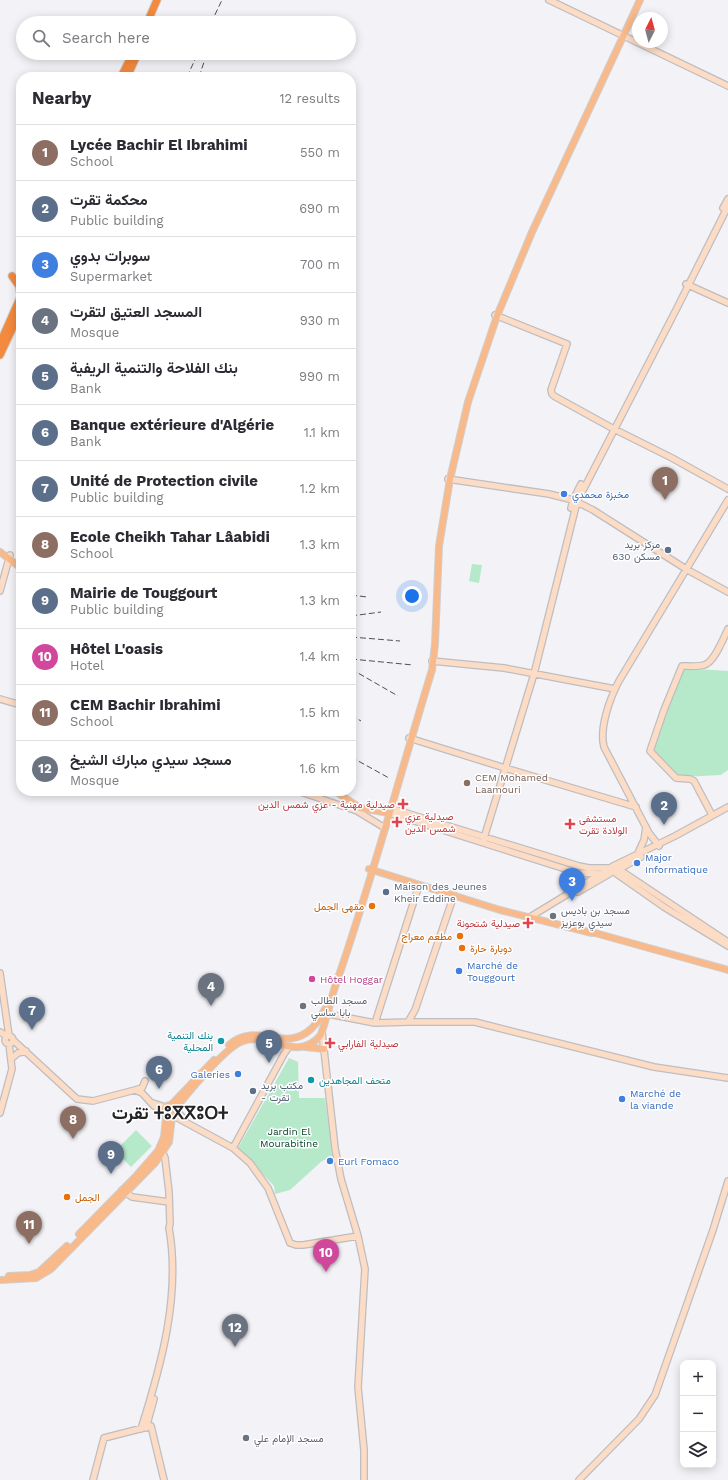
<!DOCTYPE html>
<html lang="en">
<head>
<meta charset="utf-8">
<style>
  :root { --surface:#fff; --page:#f2f2f3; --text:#2b2b33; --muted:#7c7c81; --line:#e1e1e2; --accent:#931671 }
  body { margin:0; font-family:"Work Sans",Vazirmatn,"Noto Sans Tifinagh",sans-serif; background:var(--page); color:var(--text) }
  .controls { position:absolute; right:12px; bottom:12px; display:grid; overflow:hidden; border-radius:8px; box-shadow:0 2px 10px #0003 }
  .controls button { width:36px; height:36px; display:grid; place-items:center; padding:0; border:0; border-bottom:1px solid var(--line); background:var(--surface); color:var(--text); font:20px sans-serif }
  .compass { position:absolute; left:632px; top:12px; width:36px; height:36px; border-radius:50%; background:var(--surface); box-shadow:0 2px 10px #0003; rotate:6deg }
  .you { position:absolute; left:412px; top:596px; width:14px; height:14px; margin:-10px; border:3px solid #fff; border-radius:50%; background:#1a73e8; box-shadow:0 0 0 6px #1a73e833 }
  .badge { display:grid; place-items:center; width:26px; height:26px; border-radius:50%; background:var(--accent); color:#fff; font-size:13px; font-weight:700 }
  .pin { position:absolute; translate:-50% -33px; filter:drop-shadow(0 1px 2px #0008) }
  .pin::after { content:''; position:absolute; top:21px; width:14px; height:12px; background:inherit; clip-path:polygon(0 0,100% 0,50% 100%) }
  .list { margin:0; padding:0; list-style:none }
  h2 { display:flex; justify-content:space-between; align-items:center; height:52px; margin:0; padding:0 16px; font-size:17px }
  h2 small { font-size:13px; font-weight:400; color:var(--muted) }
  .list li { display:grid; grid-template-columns:26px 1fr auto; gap:12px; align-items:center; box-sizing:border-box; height:56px; padding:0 16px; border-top:1px solid var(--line) }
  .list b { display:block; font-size:15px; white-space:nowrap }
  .list p { margin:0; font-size:13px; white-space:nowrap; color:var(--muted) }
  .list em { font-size:13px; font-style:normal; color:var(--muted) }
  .icon { flex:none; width:22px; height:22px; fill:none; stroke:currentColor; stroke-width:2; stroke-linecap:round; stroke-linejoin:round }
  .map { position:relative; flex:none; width:728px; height:1480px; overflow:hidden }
  .search { position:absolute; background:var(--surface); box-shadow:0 2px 10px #0003; left:16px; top:16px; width:340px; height:44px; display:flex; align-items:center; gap:10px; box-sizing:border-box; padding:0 14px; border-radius:22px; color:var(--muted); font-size:15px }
  .panel { position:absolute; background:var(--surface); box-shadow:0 2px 10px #0003; left:16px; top:72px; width:340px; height:724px; border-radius:16px }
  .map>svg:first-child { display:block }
</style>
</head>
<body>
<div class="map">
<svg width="728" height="1480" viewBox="0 0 728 1480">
  <rect width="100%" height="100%" fill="#f3f2f6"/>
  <path fill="#b5e9c9" d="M472,564L482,565L479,583L469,581Z
    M683,668L728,671V770L721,775L680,777L653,751Z
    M289,1058L298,1062L299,1098H325L333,1156L322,1161L290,1190L275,1194L274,1186L238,1148Z
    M136,1130L152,1146L131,1167L115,1151Z"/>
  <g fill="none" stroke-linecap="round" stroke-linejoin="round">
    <g stroke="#bebdc1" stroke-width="8">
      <path id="secondary" d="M549,0L728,86
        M723,208L728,199
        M686,284L728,303
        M495,315L567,344L551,390L552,394L554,396L612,428L672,458L728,489
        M448,479L549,494L573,500L593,510L686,569L728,592
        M571,508L573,500L581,484
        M0,591L10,555
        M432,661L504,668L615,689
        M0,699L21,705
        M409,738L505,768L636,807
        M298,791L357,811L385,828
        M390,808L579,866L589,868H610L613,866L675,836L728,807
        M389,813L578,873L600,874L614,872L641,857
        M712,815L694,781L690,779L676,778L650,751L664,710L682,666C689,666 697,667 704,665C714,663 723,639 728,629
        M484,838L534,674L577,502L676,310L728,206
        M659,846L649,833L604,747C599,728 610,698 619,681L728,500
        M638,853L644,840L646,827
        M617,868L728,942
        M614,872L664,907L728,946
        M578,892L609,874
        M530,917L599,875
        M0,973L9,1036
        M323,1013L375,1023L408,1022L415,1010L454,895
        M408,1022H475L654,1067L728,1078
        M375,1023L419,885
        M0,1032L7,1036
        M322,1032L335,1148L341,1179L358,1236L365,1269L358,1387L364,1450V1480
        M5 1040a4 4 0 1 1 8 0a4 4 0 1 1-8 0Z
        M13,1040L77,1099L93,1101L135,1090L142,1093L154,1106L163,1112
        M11,1059L18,1053L26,1051
        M135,1090L142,1088L145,1081
        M153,1103L165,1107
        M176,1110L185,1120
        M0,1113L12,1069L9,1044
        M174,1116L233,1148L250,1163L268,1188L290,1243L296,1245H303L358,1236
        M233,1148L284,1054L289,1047
        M122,1190L132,1197L169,1202
        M146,1428L154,1399
        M141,1429C161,1366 181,1295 169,1228L170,1224L169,1192L165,1158L163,1153
        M93,1480L104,1438L151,1426L164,1480
        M579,1480L639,1419L655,1395L713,1230L728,1181"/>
    </g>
    <g stroke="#cfcfcf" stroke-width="8">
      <path id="primary" d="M0,552L21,568
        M335,791L360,808L389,813
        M372,807L390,808
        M369,869L500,910L592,933H595L728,970
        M229,1045C257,1020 284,1054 311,1029C317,1023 322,1017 325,1009
        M305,1047L324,1049
        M164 1111a6 6 0 1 1 12 0a6 6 0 1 1-12 0Z
        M171,1105L214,1060
        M175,1109C188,1093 225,1047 243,1041C271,1032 296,1063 320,1036C324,1030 332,994 336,984C372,881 400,774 432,670L435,644L439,546L450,479L468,402L497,316L532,232L640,0
        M79,1234L137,1175L158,1151L164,1137L166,1117
        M9,1276L30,1275L39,1272L67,1246
        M0,1280L36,1278L51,1269L155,1163L169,1142L172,1117"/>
    </g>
    <g stroke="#cfcfcf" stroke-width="9">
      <path id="highway" d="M147,23L157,0
        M121,77L133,53
        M127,77L138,53
        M12,276L19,286L21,297
        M0,343L21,296
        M0,355L21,310"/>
    </g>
    <use href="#secondary" stroke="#fcdcc5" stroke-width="5.5"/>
    <use href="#primary" stroke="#f8b98b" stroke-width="6"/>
    <use href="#highway" stroke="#f48a3d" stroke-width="7"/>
    <path stroke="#505053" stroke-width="1" stroke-dasharray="6 3" stroke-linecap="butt" d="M211,23L222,0
      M187,77L198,53
      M199,77L207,53
      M351,595L367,597
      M351,616L381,612
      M351,637L400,641
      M351,659L413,665
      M351,669L398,696
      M351,715L361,721
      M351,757L389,778"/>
  </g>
  <g fill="#3f7fe0" stroke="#fff" stroke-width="1.5">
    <circle cx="564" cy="494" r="4"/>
    <circle cx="637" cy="863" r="4"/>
    <circle cx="459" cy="971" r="4"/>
    <circle cx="238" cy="1074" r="4"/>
    <circle cx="622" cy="1099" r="4"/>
    <circle cx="330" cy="1161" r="4"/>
  </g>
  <g fill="#5c6f8a" stroke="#fff" stroke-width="1.5">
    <circle cx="668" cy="550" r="4"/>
    <circle cx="386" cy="892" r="4"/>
    <circle cx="253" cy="1091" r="4"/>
  </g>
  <circle fill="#8d6e63" stroke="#fff" stroke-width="1.5" cx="467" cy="783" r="4"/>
  <g fill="#e0444e" stroke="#fff" stroke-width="1.5">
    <path d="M401 798h4v4h4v4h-4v4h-4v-4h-4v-4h4z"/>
    <path d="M395 816h4v4h4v4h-4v4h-4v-4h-4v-4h4z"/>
    <path d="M568 818h4v4h4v4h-4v4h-4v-4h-4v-4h4z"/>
    <path d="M526 917h4v4h4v4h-4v4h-4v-4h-4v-4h4z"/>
    <path d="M328 1037h4v4h4v4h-4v4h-4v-4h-4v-4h4z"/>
  </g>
  <g fill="#e8710a" stroke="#fff" stroke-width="1.5">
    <circle cx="372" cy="906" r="4"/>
    <circle cx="460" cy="936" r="4"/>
    <circle cx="462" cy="948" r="4"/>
    <circle cx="67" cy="1197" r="4"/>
  </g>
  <g fill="#6b7280" stroke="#fff" stroke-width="1.5">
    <circle cx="553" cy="916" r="4"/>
    <circle cx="303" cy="1006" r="4"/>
    <circle cx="246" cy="1438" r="4"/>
  </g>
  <circle fill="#d1479c" stroke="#fff" stroke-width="1.5" cx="312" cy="979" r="4"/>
  <g fill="#0f9aa8" stroke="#fff" stroke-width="1.5">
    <circle cx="221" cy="1041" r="4"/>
    <circle cx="311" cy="1080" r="4"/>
  </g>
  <g text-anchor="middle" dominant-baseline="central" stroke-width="3" stroke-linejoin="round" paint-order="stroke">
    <g font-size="10" fill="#366cbe" stroke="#fff" text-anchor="start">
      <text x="572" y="494">مخبزة محمدي</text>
      <text x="645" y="857">Major<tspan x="645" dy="12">Informatique</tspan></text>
      <text x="467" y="965">Marché de<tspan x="467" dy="12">Touggourt</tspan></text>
      <text x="230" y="1074" text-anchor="end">Galeries</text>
      <text x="630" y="1093">Marché de<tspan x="630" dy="12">la viande</tspan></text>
      <text x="338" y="1161">Eurl Fomaco</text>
    </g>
    <g font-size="10" fill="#4e5e75" stroke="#fff" text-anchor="start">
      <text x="660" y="544" text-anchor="end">مركز بريد<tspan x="660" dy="12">630 مسكن</tspan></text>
      <text x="394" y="886">Maison des Jeunes<tspan x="394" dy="12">Kheir Eddine</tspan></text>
      <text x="261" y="1085">مكتب بريد<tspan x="261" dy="12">- تقرت</tspan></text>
    </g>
    <g font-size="10" fill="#785e54" stroke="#fff" text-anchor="start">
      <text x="475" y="777">CEM Mohamed<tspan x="475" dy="12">Laamouri</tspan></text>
    </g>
    <g font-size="10" fill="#be3a42" stroke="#fff" text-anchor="start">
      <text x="395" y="804" text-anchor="end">صيدلية مهنية - عزي شمس الدين</text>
      <text x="405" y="816">صيدلية عزي<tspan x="405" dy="12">شمس الدين</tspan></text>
      <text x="579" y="818">مستشفى<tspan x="579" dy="12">الولادة تقرت</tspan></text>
      <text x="520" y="923" text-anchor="end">صيدلية شتحونة</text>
      <text x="338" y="1043">صيدلية الفارابي</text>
    </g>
    <g font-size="10" fill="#c56008" stroke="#fff" text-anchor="end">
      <text x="364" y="906">مقهى الجمل</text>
      <text x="452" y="936">مطعم معراج</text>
      <text x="470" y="948" text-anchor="start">دوبارة حارة</text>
      <text x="75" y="1197" text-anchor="start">الجمل</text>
    </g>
    <g font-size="10" fill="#5b616d" stroke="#fff" text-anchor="start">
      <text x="561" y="910">مسجد بن باديس<tspan x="561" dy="12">سيدي بوعزيز</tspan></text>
      <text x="311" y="1000">مسجد الطالب<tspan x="311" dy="12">بابا ساسي</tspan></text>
      <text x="254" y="1438">مسجد الإمام علي</text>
    </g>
    <g font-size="10" fill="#b23c85" stroke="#fff" text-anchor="start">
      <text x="320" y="979">Hôtel Hoggar</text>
    </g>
    <g font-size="10" fill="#0d838f" stroke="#fff" text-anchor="end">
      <text x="213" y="1035">بنك التنمية<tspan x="213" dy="12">المحلية</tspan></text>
      <text x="319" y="1080" text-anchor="start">متحف المجاهدين</text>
    </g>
    <g font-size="10" fill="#003c22" stroke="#fff">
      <text x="289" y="1131">Jardin El<tspan x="289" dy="12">Mourabitine</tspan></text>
    </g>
    <g font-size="18" font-weight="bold" fill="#242426" stroke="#fff">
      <text x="170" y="1112">تقرت ⵜⵓⴳⴳⵓⵔⵜ</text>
    </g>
  </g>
</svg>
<div class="controls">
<button>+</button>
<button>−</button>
<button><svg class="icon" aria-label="layers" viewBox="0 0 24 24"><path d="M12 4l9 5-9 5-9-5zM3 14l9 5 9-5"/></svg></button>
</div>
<svg class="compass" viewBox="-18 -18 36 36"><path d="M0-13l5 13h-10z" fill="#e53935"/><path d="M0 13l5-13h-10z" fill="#7c7c81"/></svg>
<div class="you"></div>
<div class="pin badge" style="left:665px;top:500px;background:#8d6e63">1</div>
<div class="pin badge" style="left:664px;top:825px;background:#5c6f8a">2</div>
<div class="pin badge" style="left:572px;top:901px;background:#3f7fe0">3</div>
<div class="pin badge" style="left:211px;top:1006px;background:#6b7280">4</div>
<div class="pin badge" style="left:269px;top:1063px;background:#5c6f8a">5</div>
<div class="pin badge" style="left:159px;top:1089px;background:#5c6f8a">6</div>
<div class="pin badge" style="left:32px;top:1030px;background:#5c6f8a">7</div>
<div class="pin badge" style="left:73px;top:1139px;background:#8d6e63">8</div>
<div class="pin badge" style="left:111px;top:1174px;background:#5c6f8a">9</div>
<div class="pin badge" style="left:326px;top:1272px;background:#d1479c">10</div>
<div class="pin badge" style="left:29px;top:1244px;background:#8d6e63">11</div>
<div class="pin badge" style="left:235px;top:1347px;background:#6b7280">12</div>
<div class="search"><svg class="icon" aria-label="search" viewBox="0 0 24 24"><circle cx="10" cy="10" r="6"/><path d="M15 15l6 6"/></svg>Search here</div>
<section class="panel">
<h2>Nearby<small>12 results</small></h2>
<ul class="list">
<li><span class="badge" style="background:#8d6e63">1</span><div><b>Lycée Bachir El Ibrahimi</b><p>School</p></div><em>550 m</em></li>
<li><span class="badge" style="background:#5c6f8a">2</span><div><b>محكمة تقرت</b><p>Public building</p></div><em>690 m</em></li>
<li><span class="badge" style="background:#3f7fe0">3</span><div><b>سوبرات بدوي</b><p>Supermarket</p></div><em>700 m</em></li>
<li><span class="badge" style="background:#6b7280">4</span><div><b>المسجد العتيق لتقرت</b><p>Mosque</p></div><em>930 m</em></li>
<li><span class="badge" style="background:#5c6f8a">5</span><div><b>بنك الفلاحة والتنمية الريفية</b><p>Bank</p></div><em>990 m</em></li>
<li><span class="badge" style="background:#5c6f8a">6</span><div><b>Banque extérieure d'Algérie</b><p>Bank</p></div><em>1.1 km</em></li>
<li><span class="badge" style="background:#5c6f8a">7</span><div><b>Unité de Protection civile</b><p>Public building</p></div><em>1.2 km</em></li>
<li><span class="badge" style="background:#8d6e63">8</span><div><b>Ecole Cheikh Tahar Lâabidi</b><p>School</p></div><em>1.3 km</em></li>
<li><span class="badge" style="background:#5c6f8a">9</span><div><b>Mairie de Touggourt</b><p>Public building</p></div><em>1.3 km</em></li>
<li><span class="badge" style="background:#d1479c">10</span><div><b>Hôtel L'oasis</b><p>Hotel</p></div><em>1.4 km</em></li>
<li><span class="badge" style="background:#8d6e63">11</span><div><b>CEM Bachir Ibrahimi</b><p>School</p></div><em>1.5 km</em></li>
<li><span class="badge" style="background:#6b7280">12</span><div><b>مسجد سيدي مبارك الشيخ</b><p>Mosque</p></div><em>1.6 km</em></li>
</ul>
</section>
</div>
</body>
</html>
